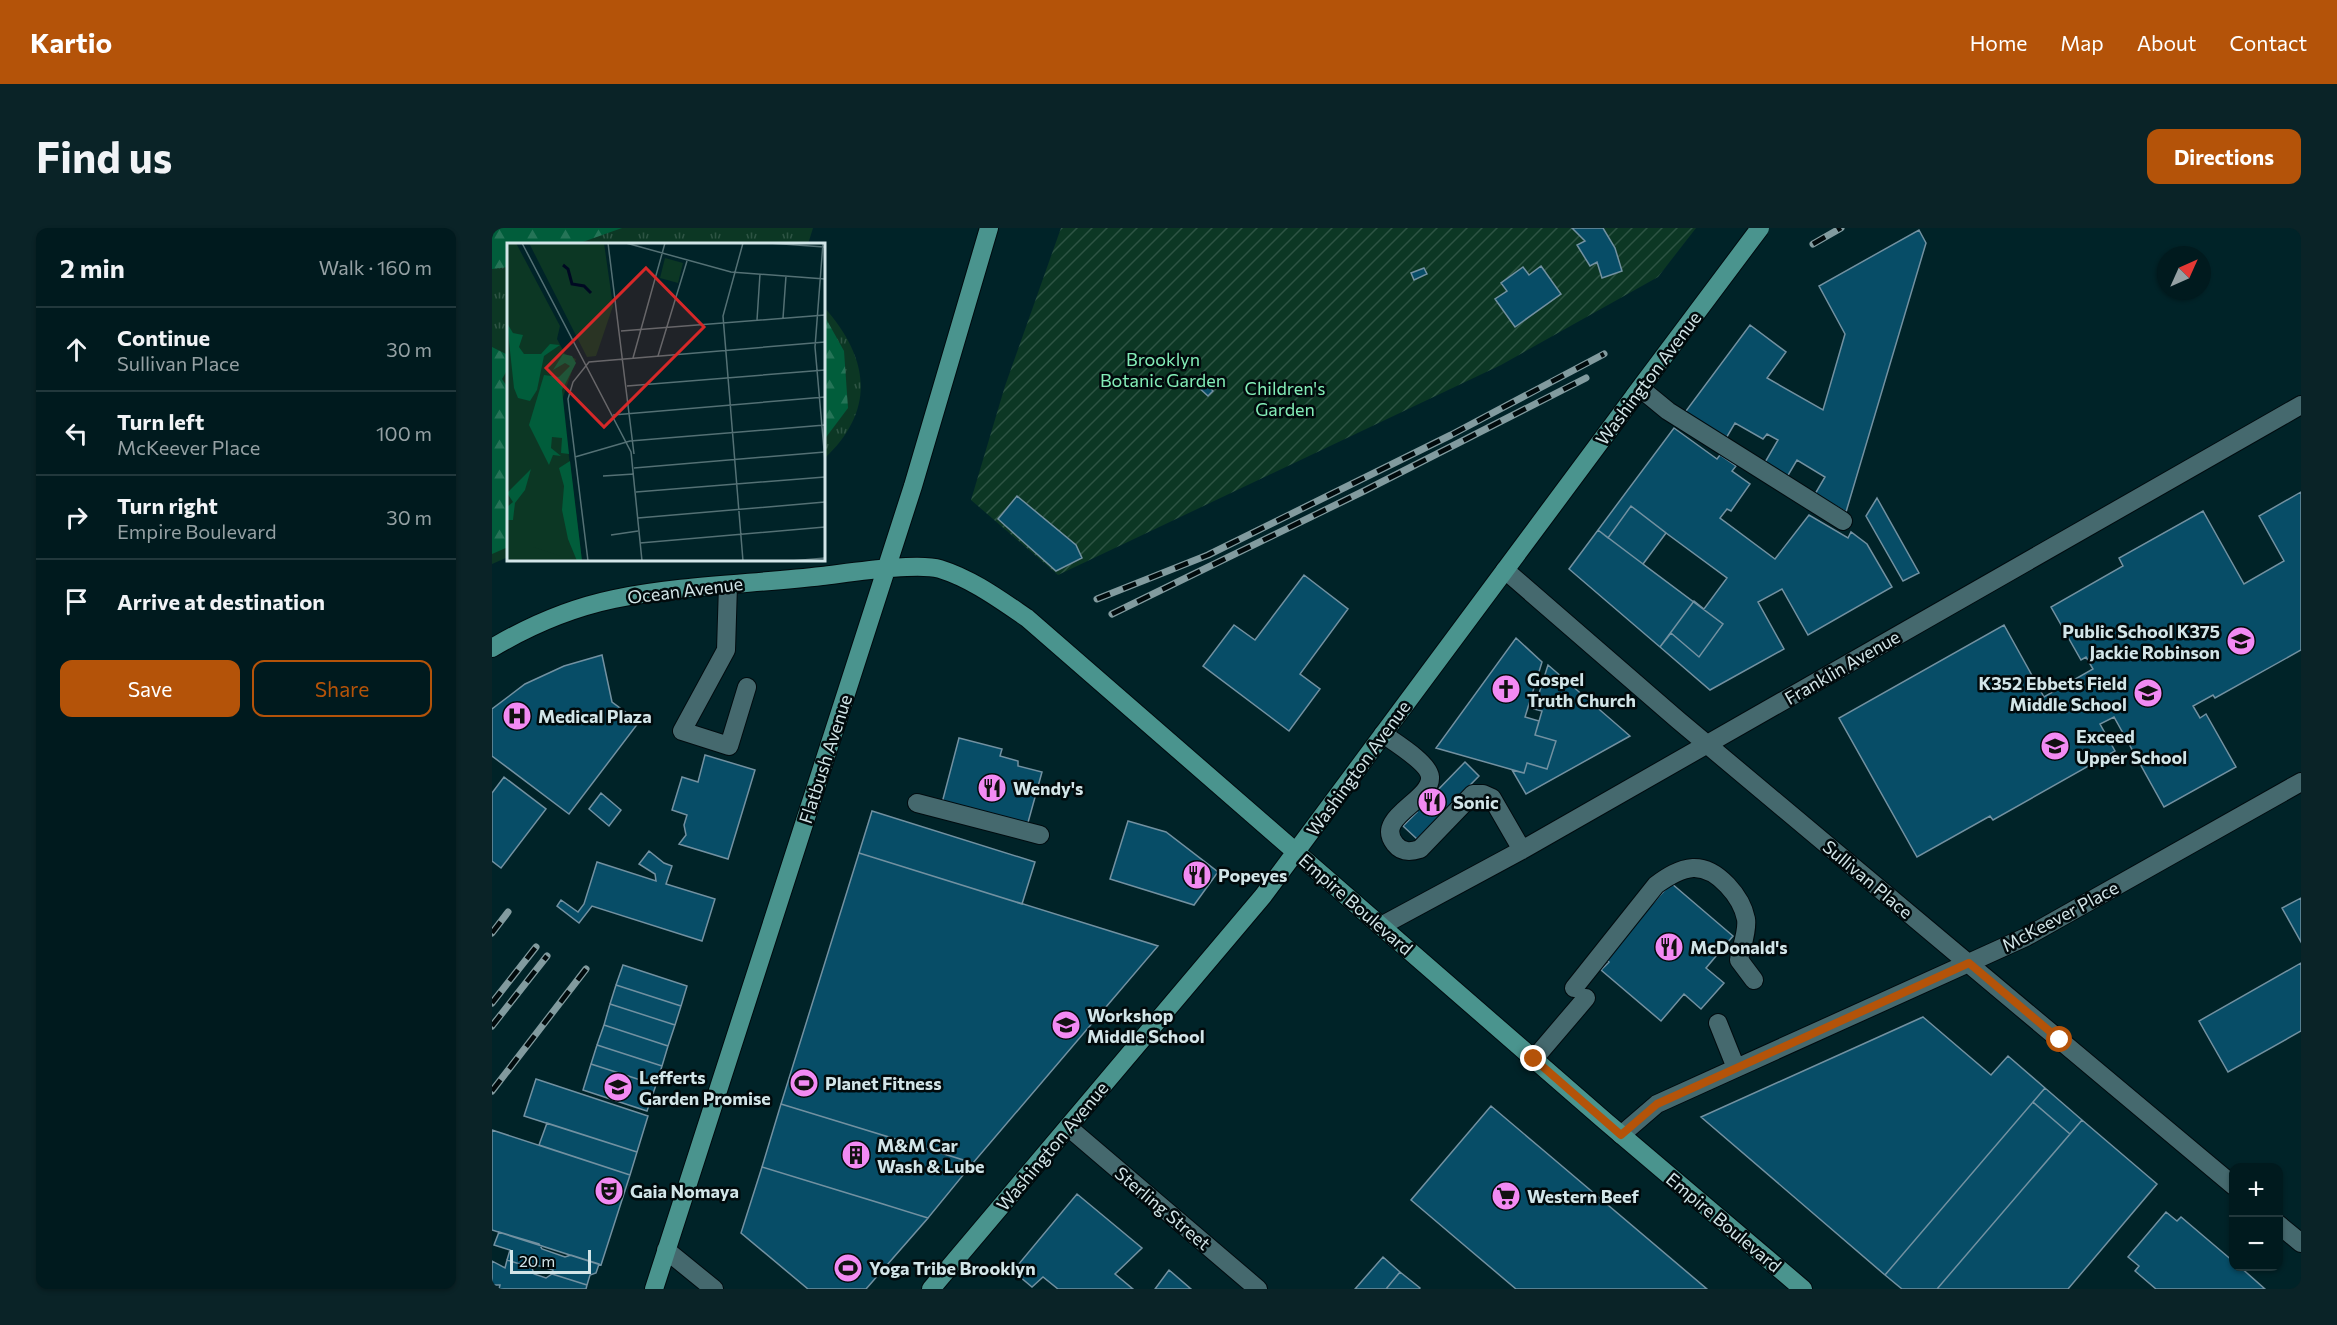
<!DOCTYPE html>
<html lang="en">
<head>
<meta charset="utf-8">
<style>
  :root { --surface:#001a1e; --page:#0a2327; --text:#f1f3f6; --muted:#95a1a4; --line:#22383c; --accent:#b45309 }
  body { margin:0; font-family:Commissioner,sans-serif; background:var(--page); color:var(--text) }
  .controls { position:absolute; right:18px; bottom:18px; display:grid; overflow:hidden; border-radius:12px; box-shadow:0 2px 4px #0004 }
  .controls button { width:54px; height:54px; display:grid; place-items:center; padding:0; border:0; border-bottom:2px solid var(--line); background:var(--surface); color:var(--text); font:30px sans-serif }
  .compass { position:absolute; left:1665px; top:18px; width:54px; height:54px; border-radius:50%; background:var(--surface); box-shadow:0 2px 4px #0004; rotate:45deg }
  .scale { position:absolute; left:18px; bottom:15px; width:81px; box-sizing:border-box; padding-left:6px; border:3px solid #d2e5e8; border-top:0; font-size:16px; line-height:21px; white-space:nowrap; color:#d2e5e8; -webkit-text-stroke:4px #010a0c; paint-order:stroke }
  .stop { position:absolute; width:18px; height:18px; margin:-14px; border:4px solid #b45309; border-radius:50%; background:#fff }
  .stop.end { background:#b45309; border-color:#fff; box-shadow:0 2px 6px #0008 }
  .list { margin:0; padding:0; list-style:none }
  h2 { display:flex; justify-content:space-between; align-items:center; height:78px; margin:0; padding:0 24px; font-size:26px }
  h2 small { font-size:20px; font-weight:400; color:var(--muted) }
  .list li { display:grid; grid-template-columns:39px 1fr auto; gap:18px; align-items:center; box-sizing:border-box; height:84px; padding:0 24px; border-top:2px solid var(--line) }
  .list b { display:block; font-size:22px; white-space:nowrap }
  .list p { margin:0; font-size:20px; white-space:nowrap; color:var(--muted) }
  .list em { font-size:20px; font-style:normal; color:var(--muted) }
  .actions { display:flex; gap:12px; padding:18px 24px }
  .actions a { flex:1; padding:14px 0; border:2px solid var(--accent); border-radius:12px; text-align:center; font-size:21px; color:var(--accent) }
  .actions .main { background:var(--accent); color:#fff }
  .icon { flex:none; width:33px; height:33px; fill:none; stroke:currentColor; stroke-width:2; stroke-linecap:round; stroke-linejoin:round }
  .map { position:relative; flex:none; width:1809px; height:1061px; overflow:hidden; border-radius:12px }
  header { display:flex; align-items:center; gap:36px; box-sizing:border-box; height:84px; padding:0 30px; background:var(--accent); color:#fff }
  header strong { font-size:28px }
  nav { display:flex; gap:33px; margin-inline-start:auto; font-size:21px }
  .intro { display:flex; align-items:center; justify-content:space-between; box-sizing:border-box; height:144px; padding:0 36px }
  h1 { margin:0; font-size:42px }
  .button { padding:15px 27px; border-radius:12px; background:var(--accent); color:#fff; font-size:21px; font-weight:700 }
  main { display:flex; gap:36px; padding:0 36px }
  aside { flex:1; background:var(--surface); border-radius:12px; box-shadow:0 2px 4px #0004 }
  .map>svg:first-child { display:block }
</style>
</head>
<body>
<header>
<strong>Kartio</strong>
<nav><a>Home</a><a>Map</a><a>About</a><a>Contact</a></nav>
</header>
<div class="intro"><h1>Find us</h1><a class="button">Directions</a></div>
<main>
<aside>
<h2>2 min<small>Walk · 160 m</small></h2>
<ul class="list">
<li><svg class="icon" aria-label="ahead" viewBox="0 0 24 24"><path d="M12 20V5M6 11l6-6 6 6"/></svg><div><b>Continue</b><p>Sullivan Place</p></div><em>30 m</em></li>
<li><svg class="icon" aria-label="left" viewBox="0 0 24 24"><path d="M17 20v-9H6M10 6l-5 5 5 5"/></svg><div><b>Turn left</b><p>McKeever Place</p></div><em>100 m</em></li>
<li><svg class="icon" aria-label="right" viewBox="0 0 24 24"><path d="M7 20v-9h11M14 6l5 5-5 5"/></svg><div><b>Turn right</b><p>Empire Boulevard</p></div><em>30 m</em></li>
<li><svg class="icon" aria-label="arrive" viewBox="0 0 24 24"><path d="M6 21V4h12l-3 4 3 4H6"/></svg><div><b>Arrive at destination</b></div></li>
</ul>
<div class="actions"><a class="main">Save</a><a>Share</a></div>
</aside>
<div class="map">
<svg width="1809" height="1061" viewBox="0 0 1809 1061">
  <defs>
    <pattern id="grass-tufts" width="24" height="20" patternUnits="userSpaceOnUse" patternTransform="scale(1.5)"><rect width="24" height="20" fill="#0c3724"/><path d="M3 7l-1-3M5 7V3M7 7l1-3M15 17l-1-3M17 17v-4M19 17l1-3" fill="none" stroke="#2e5444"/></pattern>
    <pattern id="forest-firs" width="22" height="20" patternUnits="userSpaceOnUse" patternTransform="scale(1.5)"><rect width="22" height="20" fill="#015d3b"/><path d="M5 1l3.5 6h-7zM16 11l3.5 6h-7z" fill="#257457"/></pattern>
    <pattern id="garden-furrows" width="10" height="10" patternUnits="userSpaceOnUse" patternTransform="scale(1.5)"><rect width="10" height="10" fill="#0c3724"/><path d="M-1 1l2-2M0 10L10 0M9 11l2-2" fill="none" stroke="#2e5444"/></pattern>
  </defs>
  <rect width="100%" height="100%" fill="#002328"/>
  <path fill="url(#grass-tufts)" d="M0,0H321L316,16H16V329L0,336Z
    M332,79C378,131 384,182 332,231Z"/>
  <path fill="url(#forest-firs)" d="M0,0H130L85,16H16V39L0,41Z
    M332,87L352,123L356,180L332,212Z
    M0,119L14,126C18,137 16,141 10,151L16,160V319L0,326Z"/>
  <path fill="url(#garden-furrows)" d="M569,0H1204L1166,49L1009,137L566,347L479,272L513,158Z"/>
  <path fill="#074d67" stroke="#7291a1" stroke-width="1.5" d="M1080,0H1111L1123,20L1130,43L1110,50L1105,34L1098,38L1085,17L1093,13Z
    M1427,2L1434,15L1354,284L1323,266L1333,249L1305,232L1295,249L1272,236L1286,212L1275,206L1271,211L1243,195L1233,212L1191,187L1258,97L1294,124L1275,150L1331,182L1353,106L1327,58Z
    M1049,38L1069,66L1023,99L1003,71L1015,63L1009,55L1031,39L1037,47Z
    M932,40L935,46L922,52L919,45Z
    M712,153L721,163L716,168L706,159Z
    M1182,200L1225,231L1228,227L1244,238L1240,243L1258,256L1239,283L1235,281L1228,290L1283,331L1317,287L1356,310L1359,304L1375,316L1400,359L1316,407L1290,361L1266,374L1292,421L1218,462L1168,419L1202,373L1212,381L1235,350L1174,305L1151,336L1106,302Z
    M1809,264V422L1723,470L1721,467L1701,478L1708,490L1714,486L1744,539L1672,579L1622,489L1608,496L1623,523L1501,592L1498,588L1425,629L1347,490L1512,397L1552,469L1601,441L1594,429L1589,432L1559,379L1631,338L1627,330L1711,283L1752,356L1792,333L1767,288Z
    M525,268L584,317L590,330L564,343L506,291Z
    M1385,270L1427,345L1411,353L1374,288Z
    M1139,278L1174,305L1151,336L1231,396L1207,429L1179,405L1168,419L1077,341L1106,302L1116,310Z
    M812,347L856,381L808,446L828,461L797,503L711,438L742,397L763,412Z
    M1024,410L1050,434L1033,489L1047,493L1043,507L1064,513L1055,541L1035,535L1032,545L944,520Z
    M110,427L120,474L147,494L77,586L0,528V481L33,456L72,438Z
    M1056,437L1138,508L1034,566L1020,542L1032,545L1035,535L1055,541L1064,513L1043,507L1050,483L1042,481Z
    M467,510L510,521L508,528L526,533V538L550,544L535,598L450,575Z
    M213,527L263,542L236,631L187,616L194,607L192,597L195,587L180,582L190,549L206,554Z
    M973,534L987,548L925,611L911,598L925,584L917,576L936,572Z
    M12,549L54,581L9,640L0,633V565Z
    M109,565L129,582L117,598L97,581Z
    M380,583L543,634L530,676L367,625Z
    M636,593L674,604L726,644L702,677L618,651Z
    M157,623L172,635L180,638L174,656L223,671L210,713L100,678L87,695L65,678L69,672L86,684L92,676L105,634L164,653L163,646L147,636Z
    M367,625L666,718L481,935L289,876Z
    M1179,655L1241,708L1214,740L1232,755L1209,781L1192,766L1169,793L1109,742L1117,734L1112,730Z
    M1809,670V714L1790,680Z
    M1809,735V803L1736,844L1707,793Z
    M131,737L195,758L189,778L124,757Z
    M124,757L189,778L183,797L118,776Z
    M118,776L183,797L176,818L112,797Z
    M1431,789L1499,847L1516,828L1553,860L1393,1047L1209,889Z
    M112,797L176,818L170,838L105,817Z
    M105,817L170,838L164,857L99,836Z
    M99,836L164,857L155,883L91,862Z
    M44,851L156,888L145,924L32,888Z
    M1553,860L1590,892L1578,906L1541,874Z
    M1541,874L1578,906L1445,1061H1410L1393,1047Z
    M289,876L410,913L481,935L436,990L270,939Z
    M999,878L1051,922L1215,1061H1024L972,1017L919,972Z
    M1590,892L1665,956L1576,1061H1445Z
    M55,895L145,924L138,947L47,917Z
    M0,902L138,947L109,1037L0,1002Z
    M270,939L391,976L436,990L374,1061H316L249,1005Z
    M585,966L650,1020L623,1046L641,1061H566L551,1049L540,1059L521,1043Z
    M1674,984L1685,993L1689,989L1742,1034V1038H1747L1773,1061H1664L1643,1043L1647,1038L1636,1029Z
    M7,1004L47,1016L50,1021L73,1029L79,1027L107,1036L104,1045L98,1047L95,1057L60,1046L61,1042L41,1036L40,1040L15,1032L18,1022L2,1017Z
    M891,1029L908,1044L894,1061H863Z
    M15,1032L40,1040L42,1046L54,1050L60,1046L95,1057L94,1061H7L8,1057H0V1033L13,1040Z
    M677,1042L699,1061H663Z
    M908,1044L928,1060L927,1061H894Z"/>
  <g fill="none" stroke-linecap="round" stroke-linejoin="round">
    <g stroke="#000b0f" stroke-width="20">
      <path id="minor" d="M1148,160L1176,183L1351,293
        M1013,342L1186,492L1742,958
        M236,357L234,422L190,503L237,518L255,459
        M891,506C902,514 937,535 938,549C940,573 881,589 903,616C910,625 919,624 928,621L981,566H991L1000,570L1030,622
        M425,575L548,607
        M889,698L1030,622L1809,177
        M1082,760L1164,657C1175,649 1187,641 1201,640C1226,639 1250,670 1254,691C1256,703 1249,720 1247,732L1262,752
        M1226,795L1244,840
        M1042,831L1094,770
        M576,899L766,1061
        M1129,907L1165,876L1534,709L1809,554
        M1786,996L1809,1015
        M174,1022L222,1061"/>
    </g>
    <g stroke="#000b0f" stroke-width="20">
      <path id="major" d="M0,420C37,398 79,380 122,371C190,357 261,356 330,348C356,345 425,334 448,341C480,351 507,371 535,390L1113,893L1311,1061
        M162,1061L421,258L497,0
        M439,1061L771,668L1143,167"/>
    </g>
    <use href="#minor" stroke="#45696e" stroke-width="18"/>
    <use href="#major" stroke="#4a948e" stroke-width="18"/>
    <g stroke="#829b9f" stroke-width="7">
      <path id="rail" d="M1321,16L1349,0
        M605,371L716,327L959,207L1112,126
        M620,386L872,263L1094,150
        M0,705L16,684
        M0,775L44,719
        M0,798L55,728
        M0,863L94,741"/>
    </g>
    <use href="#rail" stroke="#010a0c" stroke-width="4.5" stroke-dasharray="14" stroke-linecap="butt"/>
    <g stroke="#000b0f" stroke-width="20" stroke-linecap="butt">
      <path id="major-bridge" d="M1143,167L1268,0"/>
    </g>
    <use href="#major-bridge" stroke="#4a948e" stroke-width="18"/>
  </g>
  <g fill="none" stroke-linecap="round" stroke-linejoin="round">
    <path stroke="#b45309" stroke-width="8" d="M1042,831L1129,907L1165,876L1477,735L1568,812"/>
  </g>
  <defs>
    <g id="school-disc" transform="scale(1.5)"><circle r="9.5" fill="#f28af3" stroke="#010a0c"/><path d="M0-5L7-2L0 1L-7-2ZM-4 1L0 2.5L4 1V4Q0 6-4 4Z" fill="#111"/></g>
    <g id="church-disc" transform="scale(1.5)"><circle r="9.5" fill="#f28af3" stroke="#010a0c"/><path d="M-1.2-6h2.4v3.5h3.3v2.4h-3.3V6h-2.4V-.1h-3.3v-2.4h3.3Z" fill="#111"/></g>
    <g id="hospital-disc" transform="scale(1.5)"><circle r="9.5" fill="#f28af3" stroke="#010a0c"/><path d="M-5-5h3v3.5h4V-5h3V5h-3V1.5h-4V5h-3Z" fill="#111"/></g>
    <g id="restaurant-disc" transform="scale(1.5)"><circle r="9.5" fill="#f28af3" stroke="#010a0c"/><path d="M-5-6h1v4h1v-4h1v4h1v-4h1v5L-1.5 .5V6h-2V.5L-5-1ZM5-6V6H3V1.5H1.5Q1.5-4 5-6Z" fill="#111"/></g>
    <g id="stadium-disc" transform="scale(1.5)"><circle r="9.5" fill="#f28af3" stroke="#010a0c"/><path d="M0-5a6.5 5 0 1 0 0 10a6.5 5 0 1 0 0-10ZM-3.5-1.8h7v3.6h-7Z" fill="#111"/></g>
    <g id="building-disc" transform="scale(1.5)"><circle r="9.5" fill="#f28af3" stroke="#010a0c"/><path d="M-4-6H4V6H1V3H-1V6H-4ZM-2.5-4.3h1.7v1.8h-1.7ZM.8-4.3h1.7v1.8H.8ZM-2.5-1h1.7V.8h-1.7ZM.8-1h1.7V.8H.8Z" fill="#111"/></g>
    <g id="theatre-disc" transform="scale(1.5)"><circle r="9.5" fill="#f28af3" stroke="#010a0c"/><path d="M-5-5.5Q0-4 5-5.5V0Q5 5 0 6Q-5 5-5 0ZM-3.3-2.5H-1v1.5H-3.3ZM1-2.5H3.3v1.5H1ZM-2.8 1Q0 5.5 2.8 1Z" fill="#111"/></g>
    <g id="supermarket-disc" transform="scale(1.5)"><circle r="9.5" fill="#f28af3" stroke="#010a0c"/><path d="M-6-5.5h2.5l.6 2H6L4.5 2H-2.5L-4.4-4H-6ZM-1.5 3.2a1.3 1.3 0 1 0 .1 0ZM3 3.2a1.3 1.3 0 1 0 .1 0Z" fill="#111"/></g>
  </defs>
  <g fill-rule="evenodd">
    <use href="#school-disc" x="1749" y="413"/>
    <use href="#church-disc" x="1014" y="461"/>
    <use href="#school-disc" x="1656" y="465"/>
    <use href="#hospital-disc" x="25" y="488"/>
    <use href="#school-disc" x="1563" y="518"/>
    <use href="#restaurant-disc" x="500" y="560"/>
    <use href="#restaurant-disc" x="940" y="574"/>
    <use href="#restaurant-disc" x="705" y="647"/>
    <use href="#restaurant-disc" x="1177" y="719"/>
    <use href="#school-disc" x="574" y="797"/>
    <use href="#stadium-disc" x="312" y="855"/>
    <use href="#school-disc" x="126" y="859"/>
    <use href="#building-disc" x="364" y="927"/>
    <use href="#theatre-disc" x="117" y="963"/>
    <use href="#supermarket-disc" x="1014" y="968"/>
    <use href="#stadium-disc" x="356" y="1040"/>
  </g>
  <g text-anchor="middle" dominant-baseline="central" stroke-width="5" stroke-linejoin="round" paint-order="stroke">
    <g font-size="18" fill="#84eeb8" stroke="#010a0c">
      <text x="671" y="131">Brooklyn<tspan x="671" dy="21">Botanic Garden</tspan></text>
      <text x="793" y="160">Children's<tspan x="793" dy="21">Garden</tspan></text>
    </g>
    <g font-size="18" fill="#d2e5e8" stroke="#010a0c">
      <text transform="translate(1156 150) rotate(-53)">Washington Avenue</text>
      <text transform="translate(193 362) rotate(-7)">Ocean Avenue</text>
      <text transform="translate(1350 439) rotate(-30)">Franklin Avenue</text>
      <text transform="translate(333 531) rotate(-72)">Flatbush Avenue</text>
      <text transform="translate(866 540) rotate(-54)">Washington Avenue</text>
      <text transform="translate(1376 651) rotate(40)">Sullivan Place</text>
      <text transform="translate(864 676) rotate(41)">Empire Boulevard</text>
      <text transform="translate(1568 688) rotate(-28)">McKeever Place</text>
      <text transform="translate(560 918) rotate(-50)">Washington Avenue</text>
      <text transform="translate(671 980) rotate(40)">Sterling Street</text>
      <text transform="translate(1232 994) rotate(40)">Empire Boulevard</text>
    </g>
    <g font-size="18" font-weight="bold" fill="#d2e5e8" stroke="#010a0c" text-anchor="start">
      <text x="1728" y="403" text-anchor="end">Public School K375<tspan x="1728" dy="21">Jackie Robinson</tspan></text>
      <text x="1035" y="451">Gospel<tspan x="1035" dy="21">Truth Church</tspan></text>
      <text x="1635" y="455" text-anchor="end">K352 Ebbets Field<tspan x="1635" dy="21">Middle School</tspan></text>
      <text x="46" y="488">Medical Plaza</text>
      <text x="1584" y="508">Exceed<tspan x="1584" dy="21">Upper School</tspan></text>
      <text x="521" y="560">Wendy's</text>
      <text x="961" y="574">Sonic</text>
      <text x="726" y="647">Popeyes</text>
      <text x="1198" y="719">McDonald's</text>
      <text x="595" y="787">Workshop<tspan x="595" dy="21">Middle School</tspan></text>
      <text x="147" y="849">Lefferts<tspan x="147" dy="21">Garden Promise</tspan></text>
      <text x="333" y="855">Planet Fitness</text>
      <text x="385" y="917">M&amp;M Car<tspan x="385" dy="21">Wash &amp; Lube</tspan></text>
      <text x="138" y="963">Gaia Nomaya</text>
      <text x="1035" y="968">Western Beef</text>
      <text x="377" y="1040">Yoga Tribe Brooklyn</text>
    </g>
  </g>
  <g transform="translate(15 15)">
    <rect width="318" height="318" fill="#002328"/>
    <path d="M0,0H9L53,83L50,96L58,111L69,116L55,157L75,318H0ZM158,15L176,20L171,40L153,35Z" fill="#0c3724"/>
    <path d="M0,80L6,90L16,92L12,104L17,111H34L43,101L53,102L37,113L30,147L23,158L11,155L7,145ZM56,111L65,113L69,120L55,147L62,211L54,210L55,195L45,194L44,205L54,213L46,212L42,222L22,182L37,132L52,134L63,123L58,120L46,127ZM63,218L73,301L75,318H70L61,296L55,267L57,243L52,225ZM24,226L18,247L8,260L6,277H0V264L6,259L0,250Z" fill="#015d3b"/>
    <path d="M22,0H97L106,63L89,113L80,114Z" fill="#0c3724"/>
    <path d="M26,304L53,313V318H11Z" fill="#0c3724"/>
    <path fill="none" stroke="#000922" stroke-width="3" d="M56,22L61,26L65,41L77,43L84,50"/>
    <path fill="none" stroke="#547175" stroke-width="1.5" d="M15,0L124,209L135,318M101,0L127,211M119,0L224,29L318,36M262,0L317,4M316,0L308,104L318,218M276,75L279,33M250,77L253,31M114,88L318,72M151,113L180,18M126,115L158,0M120,143L318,127M106,172L318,154M68,214L123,198L318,182M127,225L318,209M96,233L127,231M129,249L318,234M131,275L318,259M104,292L131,288M133,300L318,284M81,318L61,156L66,139L82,119L318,99M236,318L216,73L236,0M284,318L318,315"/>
    <path fill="#d62828" fill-opacity="0.15" stroke="#d62828" stroke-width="3" d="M139,25L197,84L97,184L39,125Z"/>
    <rect width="318" height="318" fill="none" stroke="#d2e5e8" stroke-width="3"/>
  </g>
</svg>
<div class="controls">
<button>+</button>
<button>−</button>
</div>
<svg class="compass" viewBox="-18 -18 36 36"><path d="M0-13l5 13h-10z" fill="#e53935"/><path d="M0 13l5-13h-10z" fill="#95a1a4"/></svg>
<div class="scale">20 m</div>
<div class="stop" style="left:1568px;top:812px"></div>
<div class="stop end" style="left:1042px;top:831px"></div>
</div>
</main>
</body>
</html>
